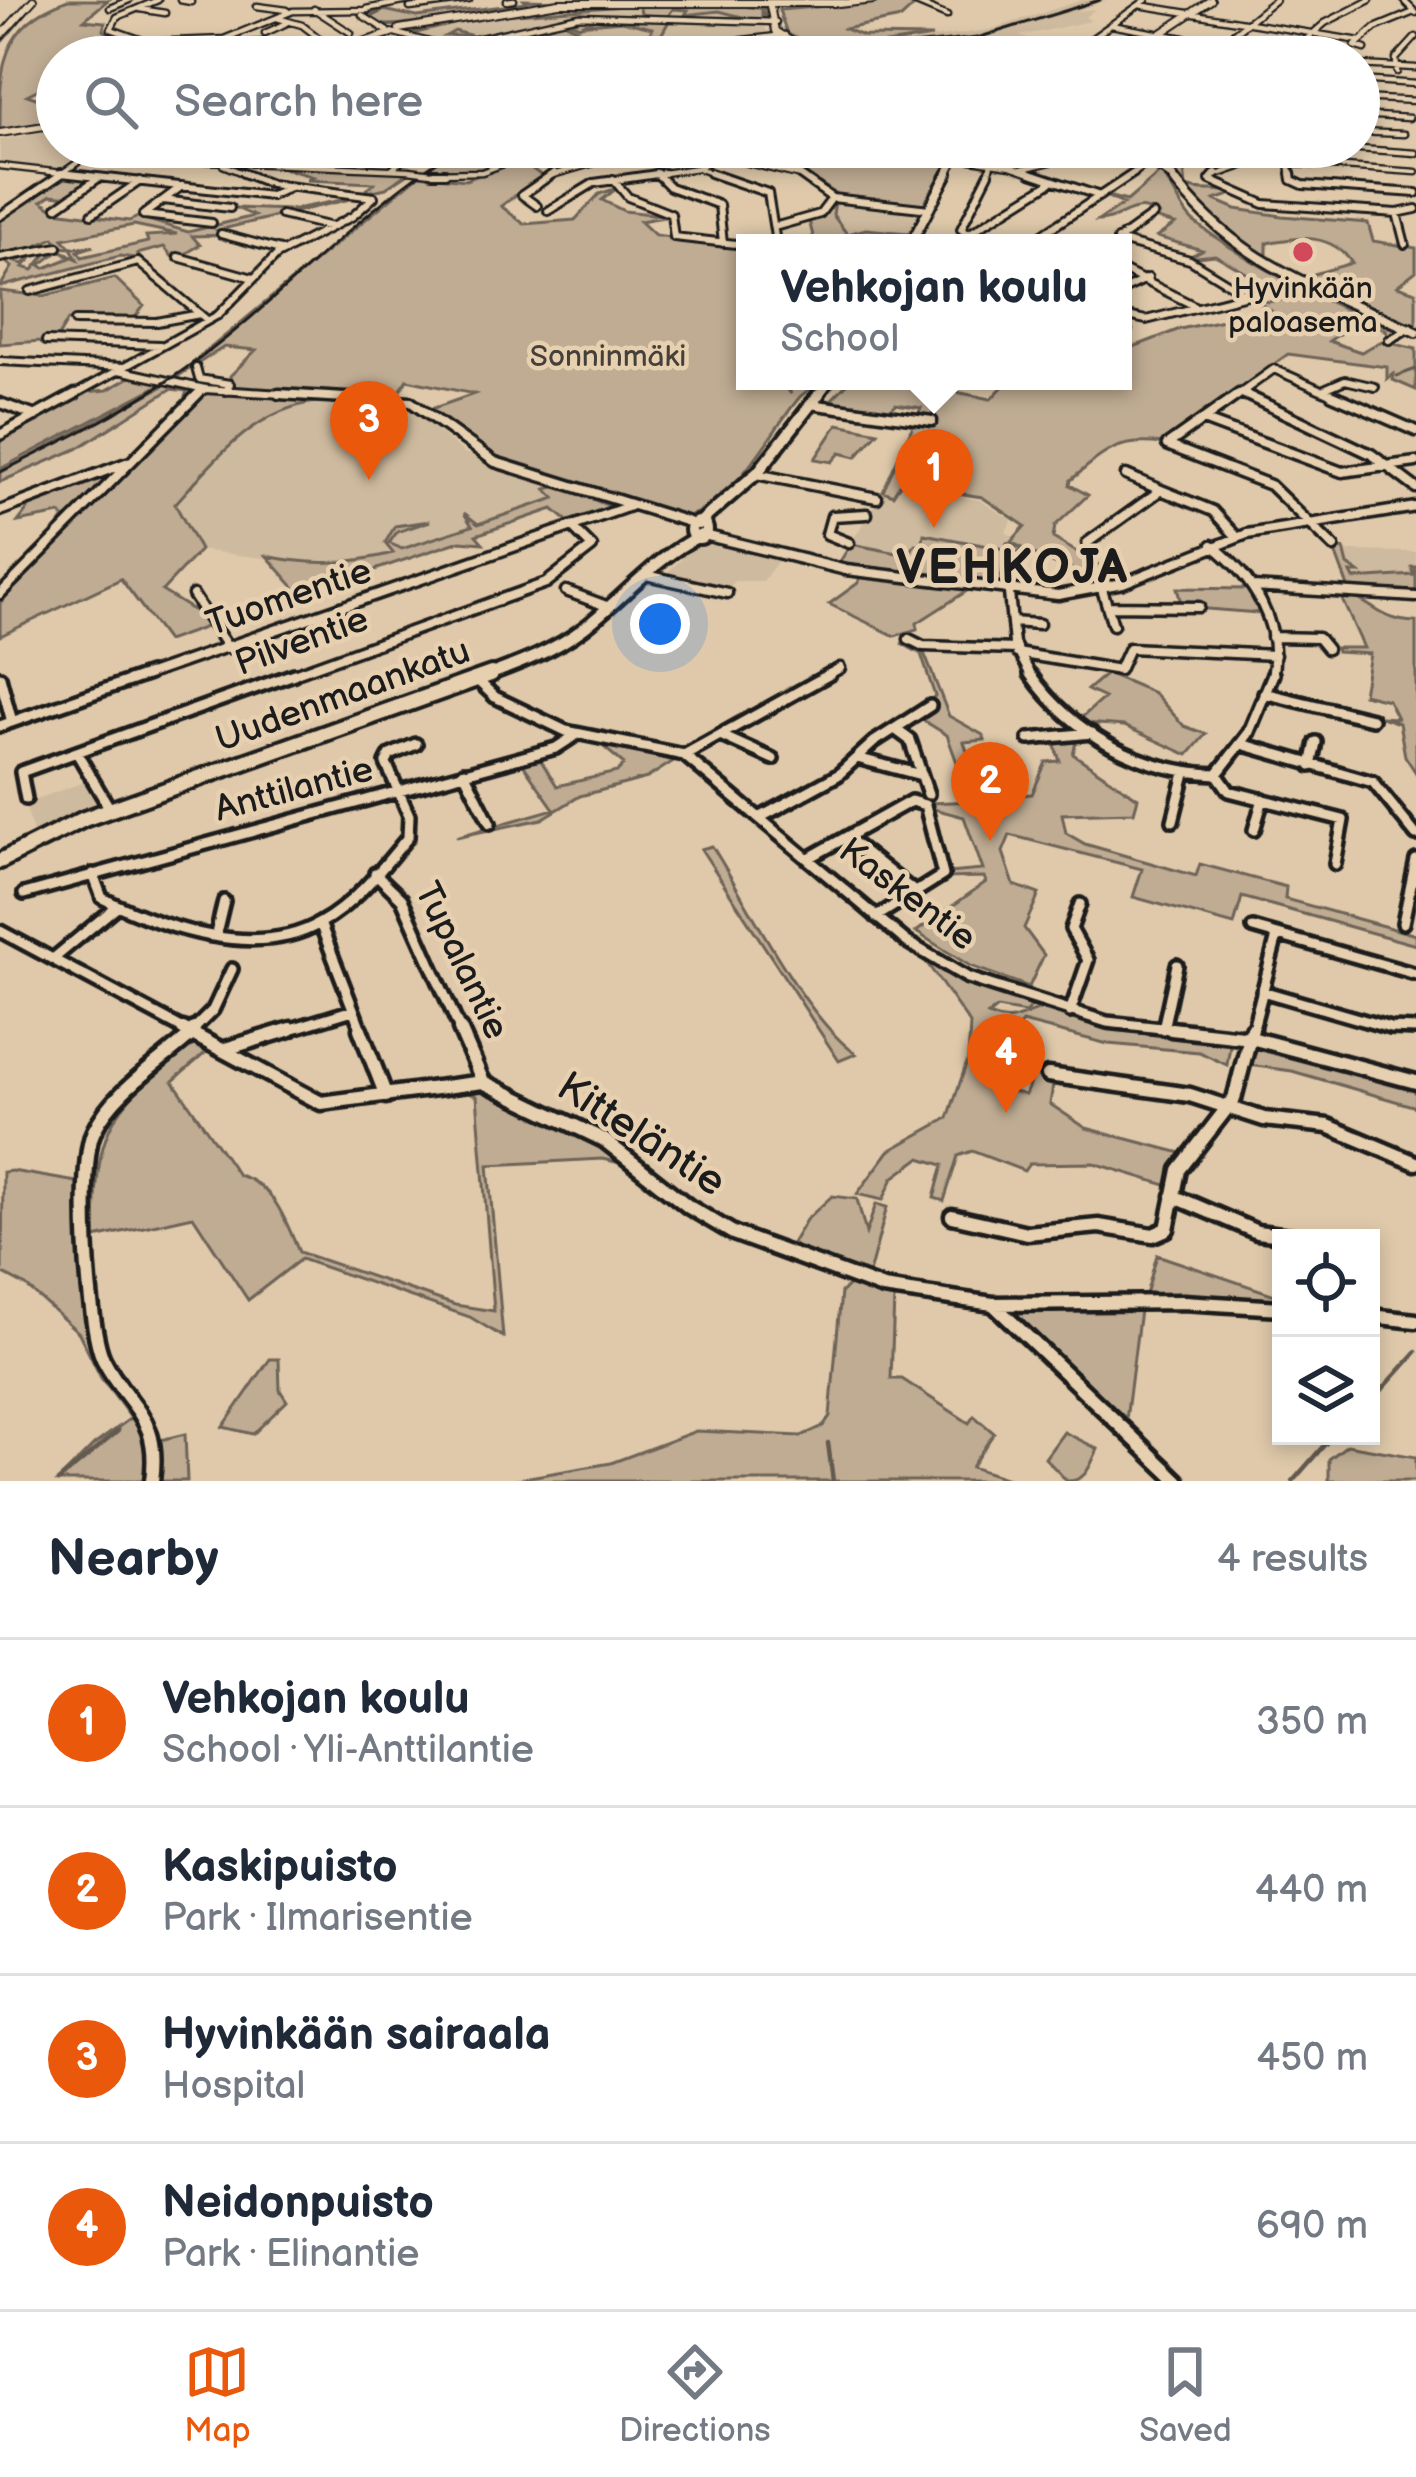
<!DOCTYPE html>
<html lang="en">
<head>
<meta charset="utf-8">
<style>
  :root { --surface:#fff; --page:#f6f6f7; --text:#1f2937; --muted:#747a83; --line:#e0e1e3; --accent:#ea580c }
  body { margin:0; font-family:"Balsamiq Sans",sans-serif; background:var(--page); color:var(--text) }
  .controls { position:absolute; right:36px; bottom:36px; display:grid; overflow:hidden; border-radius:0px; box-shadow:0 6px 18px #0003 }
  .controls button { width:108px; height:108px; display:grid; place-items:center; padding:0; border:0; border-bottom:3px solid var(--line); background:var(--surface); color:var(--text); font:60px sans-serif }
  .you { position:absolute; left:660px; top:624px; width:42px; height:42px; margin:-30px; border:9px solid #fff; border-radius:50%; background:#1a73e8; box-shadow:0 0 0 18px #1a73e833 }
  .badge { display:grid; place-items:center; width:78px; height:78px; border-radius:50%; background:var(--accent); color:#fff; font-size:39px; font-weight:700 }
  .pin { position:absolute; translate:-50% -99px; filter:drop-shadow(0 3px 6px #0008) }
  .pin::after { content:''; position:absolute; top:63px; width:42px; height:36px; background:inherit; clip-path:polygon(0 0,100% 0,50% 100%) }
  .popup { position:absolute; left:736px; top:234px; width:396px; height:156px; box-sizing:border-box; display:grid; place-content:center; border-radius:0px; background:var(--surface); filter:drop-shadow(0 3px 9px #0005); font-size:39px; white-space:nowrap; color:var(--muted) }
  .popup b { font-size:45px; color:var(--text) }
  .popup::after { content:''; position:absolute; left:50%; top:100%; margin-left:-24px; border:24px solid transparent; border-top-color:var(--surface) }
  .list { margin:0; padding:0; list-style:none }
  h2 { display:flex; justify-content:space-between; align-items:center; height:156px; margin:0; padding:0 48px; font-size:51px }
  h2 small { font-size:39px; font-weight:400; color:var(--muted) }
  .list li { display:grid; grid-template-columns:78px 1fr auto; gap:36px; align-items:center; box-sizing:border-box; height:168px; padding:0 48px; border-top:3px solid var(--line) }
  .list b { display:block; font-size:45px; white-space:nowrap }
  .list p { margin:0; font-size:39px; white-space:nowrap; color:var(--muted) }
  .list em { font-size:39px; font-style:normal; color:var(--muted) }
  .icon { flex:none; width:66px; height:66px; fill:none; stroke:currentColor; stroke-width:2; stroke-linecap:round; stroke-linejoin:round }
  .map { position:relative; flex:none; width:1416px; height:1481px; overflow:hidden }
  .search { position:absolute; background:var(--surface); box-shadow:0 6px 18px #0003; left:36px; right:36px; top:36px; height:132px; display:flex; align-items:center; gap:30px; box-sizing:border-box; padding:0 42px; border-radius:66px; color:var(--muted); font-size:45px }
  .sheet { height:828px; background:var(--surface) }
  nav { display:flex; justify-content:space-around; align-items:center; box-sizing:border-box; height:168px; border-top:3px solid var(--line); background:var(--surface); font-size:33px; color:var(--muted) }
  nav a { display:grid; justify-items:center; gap:6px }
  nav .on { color:var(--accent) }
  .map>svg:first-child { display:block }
</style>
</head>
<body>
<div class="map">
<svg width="1416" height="1481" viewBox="0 0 1416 1481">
  <rect width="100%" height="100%" fill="#dfc9aa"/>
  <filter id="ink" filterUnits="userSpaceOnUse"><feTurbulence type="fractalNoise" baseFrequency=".00833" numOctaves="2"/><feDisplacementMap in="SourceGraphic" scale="24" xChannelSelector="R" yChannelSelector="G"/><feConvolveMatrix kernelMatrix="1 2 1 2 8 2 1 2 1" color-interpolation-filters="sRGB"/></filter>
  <g filter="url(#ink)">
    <path fill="#ceba9e" d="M1082,0H1107L1076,11L1095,9L1085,17L1091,21L1019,36L1074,49L1054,56L1012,50L988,57L821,54L989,30Z
      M640,6L744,13L761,19L769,36L806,55L340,57L486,16Z
      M57,130V147H92L55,174L0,168V140Z
      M115,147H428L385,166L110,153Z
      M835,201L918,210L920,212L903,243H842L825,215Z
      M301,401L409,406L464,453L574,492L361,561L312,564L200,550L175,505L248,427Z
      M900,484L979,500L1012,520L1006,532L1014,537L1003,551L915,556L851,543L882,493L892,495Z
      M717,539L779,559L763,581H734L727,592L663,577L692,549Z
      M1341,551L1416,552V594L1358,590Z
      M96,778L111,806L33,833L25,803Z"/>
    <path fill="#bfac93" stroke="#6e6458" stroke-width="3" fill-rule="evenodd" d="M68,0H108L84,20L105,22L104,30L113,37L222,44L208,46L195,57L148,49L128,57H57V80L27,95L57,105V121L0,130C0,66 0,25 68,0Z
      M524,0L735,6L772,0L742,6L766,9L765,21L762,10V22L719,11L685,15L688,10L673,9L668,16L681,18L684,21H669L655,46L630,49L646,45L652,28L621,21L588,24L594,19L579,26L571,22L583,19L563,21L577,29L545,32L547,40L540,33L537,39L532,31L561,22L498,36L495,34L463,45L458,43L473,36H446L455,31L473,36L474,37L513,31L501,34H512L516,29L580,18L643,20L639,5L487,16L408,35V29L454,17L380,27L364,16L408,2L379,9L417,17L527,3Z
      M779,0H903L914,6L901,18L845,29L863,36L932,37L821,54L816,51L852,45L848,39L802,41L787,34L779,10L840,5Z
      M462,147L521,154L476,171L424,170Z
      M552,147H618L532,169L542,176L501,206L524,224L575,220L599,194L617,188L602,200L624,211L670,216L640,221L655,235L745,247V381H781L791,394L786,381H819C814,387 802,394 799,398C769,433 732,511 679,518L476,450L431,409L474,394L407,380L396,398L233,388L230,376L256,350L224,347L172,380L419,175L466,180Z
      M829,147H880L949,160L922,207L839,196L799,169Z
      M1107,147C1168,147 1173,205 1193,221C1251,265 1335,309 1400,331L1388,338L1386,330L1348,317L1328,318L1349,327L1329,341L1361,352L1382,341L1416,349V390L1393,380L1394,374L1387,379V367L1288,354L1163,444C1117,438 1106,451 1071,480L1070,485L1088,495L1055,526L1053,538L1117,576L1088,583L1064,570L1070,567L1065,563L1054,564L1011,542L1025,526L982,497L900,484L893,495L883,491L921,408L896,404L889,411L849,409L852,405L830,401L850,381H902L991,399L1008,381H1123V351L1180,329L1270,310L1251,297L1268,302L1290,298L1215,255L1187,258L1202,250L1157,237L1175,224L1154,218L1159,215C1133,198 1124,220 1098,221L1123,204L1103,195L1127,201L1161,172Z
      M1125,147L1170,158L1166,160L1184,169L1186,187C1203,193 1218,187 1233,194L1215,200L1236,209L1282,216L1368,223L1373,241L1416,248V271L1397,286L1416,292V327L1345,301L1362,293L1342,299L1269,259L1304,277L1352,263C1332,233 1299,236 1267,243V254L1261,255L1217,228L1169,169Z
      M276,166L410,172L386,188L363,193L374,183L307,180L314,177Z
      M63,176L95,178L69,197L51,195L42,201L56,211L129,221L138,217L188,232L254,216L236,208L290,210L363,196L218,230L231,235L192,236L200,245L175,260L164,247L137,254L141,259L120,256L0,287L12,267L0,257V220ZM134,225L177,234L146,236L148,242L82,257L78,251L94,246L71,248L77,259L59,249L70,258L45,268L40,265L56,253L46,254L33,270L23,267L33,257L23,264L15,261L55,251L39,248L38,245L54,238L60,244L42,246L71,248L63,239Z
      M835,201L833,215L847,234L866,229L908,233L903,243H815L809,221L825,215Z
      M115,278L144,306L133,320H68L56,340L0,344V291L44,296Z
      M132,376L165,382L0,469V436L85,392L107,390Z
      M169,383L199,391L185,397L187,391L171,389L77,449L0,482V473Z
      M227,392L337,401C265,398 221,453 175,504L200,550L162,591L204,617L206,627L167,641L121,579L0,636V603L201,394Z
      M838,424L878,432L856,457L840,453L832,462L815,459Z
      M123,465L50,539L64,518L60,514L18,522L28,509L29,495Z
      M559,486L615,508L572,525L553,509L476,535L483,543L460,541L301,595L267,556C311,566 350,564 393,553L385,543L395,526L430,521L397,532L389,543L402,549L472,526L464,513L478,524L555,498L546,489Z
      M924,534L1004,549L1007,543L1022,549L1003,569L1000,586L839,563L851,544L908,555L915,544L922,545Z
      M1334,549H1344L1348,565L1359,573H1351L1354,579L1414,575L1412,567H1416V594L1350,592Z
      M861,575L970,589L917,623V629L895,636L829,604L858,583Z
      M1177,588L1249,589L1259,613L1182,607Z
      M1339,593C1369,596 1375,621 1416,622V773L1405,756L1399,723L1381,717L1397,718L1388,700L1363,694L1370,654L1337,652L1336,648H1364Z
      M901,643L924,653L949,716L983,735L985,740L964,742L983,798L1032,794L1046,762L1060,761L1053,740L1077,738L1073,754L1138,798L1134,812L1062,814L1066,833L1085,844L1196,876L1200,864L1286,887L1285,899L1416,935V945L1242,897L1234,925L1133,897L1142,869L1010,835L1003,852L1014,885L1039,894L1024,928L1044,955L1029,987L970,966L916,932L986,882L984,877L946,878L948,873L983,870L964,817L930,808L931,803L971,801L947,735L913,714L935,696L921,654Z
      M1107,673L1154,693L1184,726L1206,734L1188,755L1124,726L1086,723L1081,718L1104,698L1087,690Z
      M599,743L652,747L680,757L647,778L580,796L542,819L456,837L554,809L520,760L538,756L557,786L617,772L624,764Z
      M712,846C749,904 802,1015 856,1054L839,1061L701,849Z
      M924,959L969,983L1033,1006L1025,1013L997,1008L988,1015C1011,1025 1021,1016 1043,1008L1129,1030L1231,1039L1227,1065L1199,1052L1108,1044L1022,1022L983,1083L1025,1095L1034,1074L1053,1085L1050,1104L1086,1128L1185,1154L1169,1186L1094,1163L1029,1164L1024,1171L972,1151L958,1156L944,1201L934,1198L943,1165L920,1158L893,1178L883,1200L857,1194L889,1151L948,1118L968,1059L970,1024Z
      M193,1038L211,1048L173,1081L238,1175C275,1185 285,1220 299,1252L455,1305L494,1311L477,1096L459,1090L314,1109L317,1106L482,1087L579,1132L625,1164L602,1159L488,1165L503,1337L470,1317L301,1259L248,1300L193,1216L95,1238C96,1119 108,1117 193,1038Z
      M1258,1044L1416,1086V1107L1292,1071L1248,1065Z
      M12,1171L77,1182L87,1317L152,1442L185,1434L187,1481H58L94,1445L131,1418L101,1378L79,1333L26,1286L2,1273L3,1172Z
      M832,1196L857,1199L866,1233L876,1204L887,1207L868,1277L788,1250L806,1220Z
      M1157,1255L1281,1297V1302L1159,1297L1147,1291Z
      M850,1285L894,1298L891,1379H902L969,1423L974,1416L994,1433L971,1467L1014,1481H506L611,1463L696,1431L801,1436L823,1426L830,1416L841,1292Z
      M1140,1310L1126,1420L1016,1313L1020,1311Z
      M270,1359H279L280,1390L287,1401L253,1434L223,1427Z
      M1064,1432L1098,1449C1090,1465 1087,1481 1067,1481L1045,1458Z
      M1347,1445L1416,1457V1481H1329V1459Z"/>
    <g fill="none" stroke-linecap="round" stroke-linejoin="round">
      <path stroke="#635a50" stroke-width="3" d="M372,17L388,7
        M382,25H403
        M0,44L29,10
        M1397,376L1416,369"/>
      <path stroke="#635a50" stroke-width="4.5" d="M1371,1402L1416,1352
        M828,1443L833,1481
        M58,1481L118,1431
        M1293,1481L1332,1436"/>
      <g stroke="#1c1c1c" stroke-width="9">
        <path id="minor-far4" d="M158,0L117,17L111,29L148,42L224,39L293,11L368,10
          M180,0L191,2
          M909,0L947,16
          M1403,0L1416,13
          M507,1L514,0
          M1139,5L1360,41
          M257,6L287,10
          M110,8L129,0
          M410,8L469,0
          M140,9L165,13
          M314,9L351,33
          M366,9L414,0
          M362,15L387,31
          M277,18L302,25L323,41
          M1111,25L1291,57
          M265,33L287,23
          M395,33L444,46L579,16L776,22
          M228,45L265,42L299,49
          M1078,48L1127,57
          M1365,49L1355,46L1375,28L1414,12
          M1137,51L1174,57
          M231,54L249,57
          M598,57L785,35
          M994,57L1015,52L1045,57
          M1055,57L1081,46L1146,0
          M1204,57L1275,0
          M1286,57L1325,23L1370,0
          M1359,65L1416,68
          M1397,72L1396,59L1416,37
          M1359,80L1416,84
          M1359,98L1416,101
          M1359,115L1409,118
          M1359,132L1404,134
          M682,147L801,176
          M887,147L1011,166L1040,176
          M1225,147L1257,161L1416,172
          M1331,147L1416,153
          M90,156L409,170
          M1164,161L1217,147
          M1289,163L1291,176
          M223,165L250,176
          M0,166L88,176
          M697,168L719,176
          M391,169L408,156L436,147
          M1022,169L1104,149
          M793,170L827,147
          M432,173L482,172L548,147
          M58,176L100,147
          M549,176L650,147
          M644,176L697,168L738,147
          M988,176L994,151L1002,147
          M1130,176L1146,165
          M1214,176L1257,161"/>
      </g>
      <g stroke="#1c1c1c" stroke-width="12">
        <path id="minor-far3" d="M61,173L271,196L290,187
          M243,173L271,184L374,197
          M432,173H445
          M656,173L670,187L719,205L723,243
          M710,173L768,193L776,243
          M797,173L832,198
          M1031,173L1100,196
          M1216,173L1210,180L1264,204L1397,213L1416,209
          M1291,173L1292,180L1303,185L1416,193
          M613,179L628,197L671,214L674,237L745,245
          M832,198L930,209
          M163,200L230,208
          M537,206L522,195L554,173
          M57,207L97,179
          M548,211L594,183L664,173
          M1397,213L1405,244
          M92,214L140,181
          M143,215L182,186
          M144,215L212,223
          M281,215L332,227
          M0,216L63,173
          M774,227L820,214L832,198
          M221,234L284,251
          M968,234L961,229L989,173
          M1117,240L1190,260L1247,295L1146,320L1123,315
          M1118,240L1153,215
          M954,243L1050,183
          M1029,243L1134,173
          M178,257L253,278
          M0,258L58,247
          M1123,270L1193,305
          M1123,290L1148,278
          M30,291L138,262L207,320
          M75,321L157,322L200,314
          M1123,332L1128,330
          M1389,340L1411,327
          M46,341L160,345
          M0,361L124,367
          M196,368L199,379L230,384L226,391
          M119,370L205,389L327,397
          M1322,390L1345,380L1375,387
          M1243,393L1251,397
          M70,397L218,315L277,255L353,216L374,197
          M194,397L205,389
          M1235,397L1274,369L1337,397"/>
      </g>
      <g stroke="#1c1c1c" stroke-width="15">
        <path id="minor-far2" d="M279,394L411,402L495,462L695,524
          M1244,394L1371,454L1416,488
          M1331,394L1416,431
          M0,403L36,416
          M810,404L932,421
          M1203,420L1342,472L1416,462
          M0,435L75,394
          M1167,445L1239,394
          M1167,445L1270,485L1334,547
          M756,474L877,498
          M1126,475L1161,490
          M0,511L126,463
          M704,535L846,570L1058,595L1123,583L1247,534L1416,507
          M849,543L827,534L832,516L867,514
          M1087,543L1161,490L1213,511L1237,537
          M1212,545C1253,577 1283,624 1272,677
          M646,575L727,593
          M1253,587L1416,597
          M1102,589L1113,625
          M566,591L609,607
          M1009,593L1014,644L1032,677
          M0,594L198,394
          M193,595L228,648
          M1110,606L1199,607
          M1012,622L1039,624
          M1272,637L1318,638L1327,649
          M909,639L923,646L1016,649
          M1017,653L1119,670L1129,648L1275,655
          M141,677L630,506
          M285,677L546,583L592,547L572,527
          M824,677L840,668"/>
      </g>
      <g stroke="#1c1c1c" stroke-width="18">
        <path id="minor-far1" d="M1030,674C1073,735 1143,772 1217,774L1248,734L1273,674
          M0,677L12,722
          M476,679L495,697L566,731L684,755L907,942L968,978L1107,1022L1198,1032
          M1264,693L1372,719
          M0,726L149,674
          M895,729L910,740L928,794
          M720,735L773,759
          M1029,739L1092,733
          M1245,745L1373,782L1416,835
          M77,753L110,809
          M684,755L830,674
          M857,758L921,775
          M1311,766L1316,742
          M464,772L490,823
          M1217,774L1229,791L1343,820L1335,864
          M26,799L21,772L294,674
          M761,817L838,775L874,742L930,706
          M1173,821L1185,773
          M1254,830L1263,799
          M847,838L916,893
          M809,858L911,801L925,805L943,875L876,917
          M375,873L402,899L461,1032
          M93,874L102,898C163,928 256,960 320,923C355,904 383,867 408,837L409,815L386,763L390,755L416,744
          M24,894L556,748L576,735
          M320,923L362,1032
          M1403,923L1416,860
          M1253,928L1416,974
          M0,931L189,1032
          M216,934L224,901
          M53,959L117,906
          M1262,991L1390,1028L1416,1029
          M1070,1012L1088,960L1071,929L1080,904
          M1163,1029L1177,965
          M191,1032L213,1010L232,969
          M281,1032L353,1010
          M1252,1032L1277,936"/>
      </g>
      <g stroke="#1c1c1c" stroke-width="21">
        <path id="minor" d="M183,1029L321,1103L483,1082L604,1140L689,1207L733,1233L883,1288L993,1304L1183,1302L1281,1308
          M360,1029L386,1096
          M460,1029L483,1082
          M1171,1029L1251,1038L1416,1082
          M190,1033L194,1029
          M222,1050L291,1029
          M1048,1075L1190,1095L1264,1119L1328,1126L1416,1163
          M1173,1196L1257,1232L1306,1238
          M952,1216L1027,1233L1099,1226L1153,1235L1167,1229L1179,1170L1234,1099L1252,1029
          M993,1304L1178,1481
          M1371,1316L1416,1321
          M152,1481C161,1415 129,1410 103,1359C87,1326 78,1163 94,1131C113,1091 160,1063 192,1034"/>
      </g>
      <g stroke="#1c1c1c" stroke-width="10">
        <path id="major-far3" d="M839,4L874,0
          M770,6L775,31L816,57
          M399,29L559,3H845
          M0,37L33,0
          M316,57L392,33
          M1126,57L1211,0
          M0,133L57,124
          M1122,147L1171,176
          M946,176L957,155L970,147"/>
      </g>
      <g stroke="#1c1c1c" stroke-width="14">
        <path id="major-far2" d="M1169,173C1234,264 1318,287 1416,332
          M911,243L948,173
          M817,397L829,381"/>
      </g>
      <g stroke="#1c1c1c" stroke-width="18">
        <path id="major-far1" d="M691 530a8 8 0 1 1 16 0a8 8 0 1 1-16 0Z
          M698,524L758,472L819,394
          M483,677C518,664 554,651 584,628C623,598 656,557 701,535"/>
      </g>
      <g stroke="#1c1c1c" stroke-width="22">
        <path id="major" d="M0,861L84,819L491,674"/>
      </g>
      <use href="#minor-far4" stroke="#e7d0b0" stroke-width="4.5"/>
      <use href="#minor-far3" stroke="#e7d0b0" stroke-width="6"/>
      <use href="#minor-far2" stroke="#e7d0b0" stroke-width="8"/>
      <use href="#minor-far1" stroke="#e7d0b0" stroke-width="9"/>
      <use href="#minor" stroke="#e7d0b0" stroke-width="12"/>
      <use href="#major-far3" stroke="#e7d0b0" stroke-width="6"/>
      <use href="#major-far2" stroke="#e7d0b0" stroke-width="8"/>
      <use href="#major-far1" stroke="#e7d0b0" stroke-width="10"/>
      <use href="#major" stroke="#e7d0b0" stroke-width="14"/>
      <path stroke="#1c1c1c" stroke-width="3" d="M652,49L742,57
        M804,57L977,38L1100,0
        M0,472C75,436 150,398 216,346C299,281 369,203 459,147"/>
      <g stroke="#1c1c1c" stroke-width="9" stroke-linecap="butt">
        <path id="minor-bridge" d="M409,170L432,173"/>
      </g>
      <use href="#minor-bridge" stroke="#e7d0b0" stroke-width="4.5"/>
    </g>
  </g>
  <circle fill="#d1495b" stroke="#e7d0b0" stroke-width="4.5" cx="1303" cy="252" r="12"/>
  <g text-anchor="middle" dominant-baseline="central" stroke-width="9" stroke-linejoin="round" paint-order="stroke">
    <g font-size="30" fill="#1c1c1c" stroke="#e7d0b0">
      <text x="1303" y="289">Hyvinkään<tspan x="1303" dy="34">paloasema</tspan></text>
    </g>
    <g font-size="30" fill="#45403a" stroke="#e7d0b0">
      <text x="608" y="357">Sonninmäki</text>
    </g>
    <g font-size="36" fill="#1c1c1c" stroke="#e7d0b0">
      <text transform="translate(289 598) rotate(-19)">Tuomentie</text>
      <text transform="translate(302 642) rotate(-20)">Pilventie</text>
      <text transform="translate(343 696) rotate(-20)">Uudenmaankatu</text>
      <text transform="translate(294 790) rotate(-15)">Anttilantie</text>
      <text transform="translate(907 895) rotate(37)">Kaskentie</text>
      <text transform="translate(461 961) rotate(64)">Tupalantie</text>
    </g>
    <g font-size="42" fill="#1c1c1c" stroke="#e7d0b0">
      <text transform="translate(641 1135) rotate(33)">Kitteläntie</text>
    </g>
    <g font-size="48" font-weight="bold" letter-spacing="3" fill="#1c1c1c" stroke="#e7d0b0">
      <text x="1013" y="568">VEHKOJA</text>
    </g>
  </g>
</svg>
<div class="controls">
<button><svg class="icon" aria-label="locate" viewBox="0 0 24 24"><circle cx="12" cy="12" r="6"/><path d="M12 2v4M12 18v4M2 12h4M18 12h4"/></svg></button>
<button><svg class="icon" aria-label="layers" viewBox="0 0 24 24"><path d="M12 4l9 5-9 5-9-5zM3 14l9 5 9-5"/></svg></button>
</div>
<div class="you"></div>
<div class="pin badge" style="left:934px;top:528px">1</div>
<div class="popup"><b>Vehkojan koulu</b>School</div>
<div class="pin badge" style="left:990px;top:841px">2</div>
<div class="pin badge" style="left:369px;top:480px">3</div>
<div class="pin badge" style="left:1006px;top:1113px">4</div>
<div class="search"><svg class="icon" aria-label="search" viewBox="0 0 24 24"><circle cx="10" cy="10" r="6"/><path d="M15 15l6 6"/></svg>Search here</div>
</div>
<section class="sheet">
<h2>Nearby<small>4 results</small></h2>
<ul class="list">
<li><span class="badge">1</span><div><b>Vehkojan koulu</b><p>School · Yli-Anttilantie</p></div><em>350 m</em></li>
<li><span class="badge">2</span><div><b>Kaskipuisto</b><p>Park · Ilmarisentie</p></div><em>440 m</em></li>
<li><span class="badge">3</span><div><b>Hyvinkään sairaala</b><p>Hospital</p></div><em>450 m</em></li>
<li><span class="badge">4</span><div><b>Neidonpuisto</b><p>Park · Elinantie</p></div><em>690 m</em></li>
</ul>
</section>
<nav>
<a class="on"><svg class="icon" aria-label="map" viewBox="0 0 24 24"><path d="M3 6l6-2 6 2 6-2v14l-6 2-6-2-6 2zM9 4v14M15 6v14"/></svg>Map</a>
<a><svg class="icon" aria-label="directions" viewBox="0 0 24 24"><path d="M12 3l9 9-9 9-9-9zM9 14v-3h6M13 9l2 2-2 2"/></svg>Directions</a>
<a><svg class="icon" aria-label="saved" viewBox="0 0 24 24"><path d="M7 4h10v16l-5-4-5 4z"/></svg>Saved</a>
</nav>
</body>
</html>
